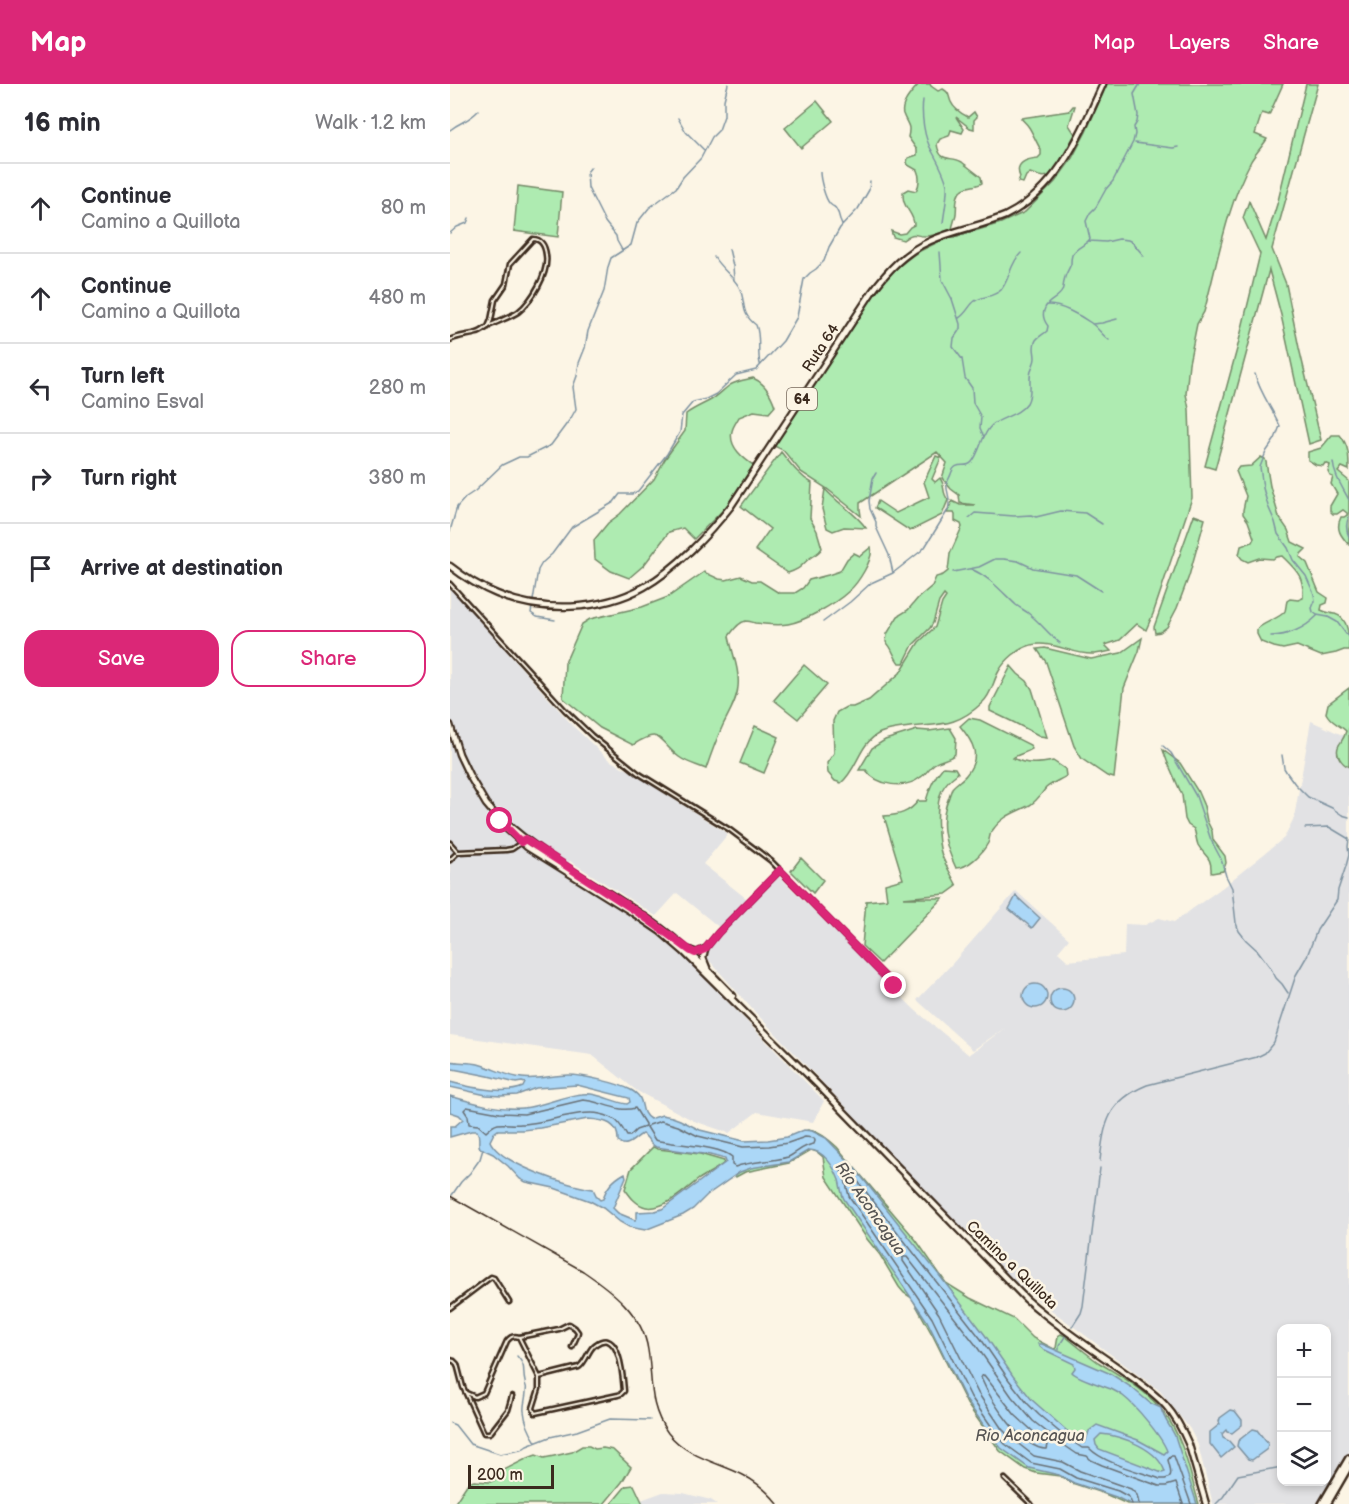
<!DOCTYPE html>
<html lang="en">
<head>
<meta charset="utf-8">
<style>
  :root { --surface:#fff; --page:#f2f2f3; --text:#2b2b33; --muted:#7c7c81; --line:#e1e1e2; --accent:#db2777 }
  body { margin:0; font-family:"Balsamiq Sans",sans-serif; background:var(--page); color:var(--text) }
  .controls { position:absolute; right:18px; bottom:18px; display:grid; overflow:hidden; border-radius:12px; box-shadow:0 3px 9px #0003 }
  .controls button { width:54px; height:54px; display:grid; place-items:center; padding:0; border:0; border-bottom:2px solid var(--line); background:var(--surface); color:var(--text); font:30px sans-serif }
  .scale { position:absolute; left:18px; bottom:15px; width:86px; box-sizing:border-box; padding-left:6px; border:3px solid #3b2a1e; border-top:0; font-size:16px; line-height:21px; white-space:nowrap; color:#3b2a1e; -webkit-text-stroke:4px #fcf5e5; paint-order:stroke }
  .stop { position:absolute; width:18px; height:18px; margin:-14px; border:4px solid #db2777; border-radius:50%; background:#fff }
  .stop.end { background:#db2777; border-color:#fff; box-shadow:0 2px 6px #0008 }
  .list { margin:0; padding:0; list-style:none }
  h2 { display:flex; justify-content:space-between; align-items:center; height:78px; margin:0; padding:0 24px; font-size:26px }
  h2 small { font-size:20px; font-weight:400; color:var(--muted) }
  .list li { display:grid; grid-template-columns:39px 1fr auto; gap:18px; align-items:center; box-sizing:border-box; height:90px; padding:0 24px; border-top:2px solid var(--line) }
  .list b { display:block; font-size:22px; white-space:nowrap }
  .list p { margin:0; font-size:20px; white-space:nowrap; color:var(--muted) }
  .list em { font-size:20px; font-style:normal; color:var(--muted) }
  .actions { display:flex; gap:12px; padding:18px 24px }
  .actions a { flex:1; padding:14px 0; border:2px solid var(--accent); border-radius:18px; text-align:center; font-size:21px; color:var(--accent) }
  .actions .main { background:var(--accent); color:#fff }
  .icon { flex:none; width:33px; height:33px; fill:none; stroke:currentColor; stroke-width:2; stroke-linecap:round; stroke-linejoin:round }
  .map { position:relative; flex:none; width:899px; height:1420px; overflow:hidden }
  header { display:flex; align-items:center; gap:36px; box-sizing:border-box; height:84px; padding:0 30px; background:var(--accent); color:#fff }
  header strong { font-size:28px }
  nav { display:flex; gap:33px; margin-inline-start:auto; font-size:21px }
  main { display:flex }
  aside { flex:1; background:var(--surface) }
  .map>svg:first-child { display:block }
</style>
</head>
<body>
<header>
<strong>Map</strong>
<nav><a>Map</a><a>Layers</a><a>Share</a></nav>
</header>
<main>
<aside>
<h2>16 min<small>Walk · 1.2 km</small></h2>
<ul class="list">
<li><svg class="icon" aria-label="ahead" viewBox="0 0 24 24"><path d="M12 20V5M6 11l6-6 6 6"/></svg><div><b>Continue</b><p>Camino a Quillota</p></div><em>80 m</em></li>
<li><svg class="icon" aria-label="ahead" viewBox="0 0 24 24"><path d="M12 20V5M6 11l6-6 6 6"/></svg><div><b>Continue</b><p>Camino a Quillota</p></div><em>480 m</em></li>
<li><svg class="icon" aria-label="left" viewBox="0 0 24 24"><path d="M17 20v-9H6M10 6l-5 5 5 5"/></svg><div><b>Turn left</b><p>Camino Esval</p></div><em>280 m</em></li>
<li><svg class="icon" aria-label="right" viewBox="0 0 24 24"><path d="M7 20v-9h11M14 6l5 5-5 5"/></svg><div><b>Turn right</b></div><em>380 m</em></li>
<li><svg class="icon" aria-label="arrive" viewBox="0 0 24 24"><path d="M6 21V4h12l-3 4 3 4H6"/></svg><div><b>Arrive at destination</b></div></li>
</ul>
<div class="actions"><a class="main">Save</a><a>Share</a></div>
</aside>
<div class="map">
<svg width="899" height="1420" viewBox="0 0 899 1420">
  <rect width="100%" height="100%" fill="#fcf5e5"/>
  <filter id="ink" filterUnits="userSpaceOnUse"><feTurbulence type="fractalNoise" baseFrequency=".0167" numOctaves="2"/><feDisplacementMap in="SourceGraphic" scale="12" xChannelSelector="R" yChannelSelector="G"/><feConvolveMatrix kernelMatrix="1 2 1 2 8 2 1 2 1" color-interpolation-filters="sRGB"/></filter>
  <g filter="url(#ink)">
    <path fill="#e2e2e4" fill-rule="evenodd" d="M0,504L124,643L159,676L178,686L278,750L253,780L297,815L270,844L227,809L206,832L120,777L111,789L148,810L204,848L236,875L374,1017L363,1038L307,1028L279,1049L244,1037L187,1007L142,971L0,951Z
      M861,637L899,654V1369L895,1373L870,1420H763L748,1361L740,1345L710,1307L577,1208L548,1182L303,926L258,875L259,866L270,851L329,792L465,926L519,971L556,943L523,966L467,916L501,881L566,807L619,855L608,868L618,877L674,871L675,840L695,841L709,834L724,838L773,803L834,754L844,734ZM832,1244H876V1398H832Z
      M213,1408L233,1409L261,1416L267,1420H193L191,1416Z"/>
    <path fill="#aeebb1" stroke="#748a68" stroke-width="1.5" d="M469,0H480L481,2L488,7L493,5C500,9 498,11 501,18C504,25 512,30 518,33L524,28L527,33L524,36V45L520,44L506,33L514,45L512,49L501,46L499,52L490,55L487,60C490,80 500,71 512,78C518,83 525,88 531,93L532,99C526,103 518,101 512,106C505,111 507,122 506,130C505,135 503,140 502,145C494,147 485,152 477,152C464,153 466,146 453,156L443,153L441,147L449,150L455,149L460,143L464,141C464,131 457,127 454,118C453,115 453,111 453,108L458,105L466,107C470,100 470,93 467,86L458,81L457,78L458,74L467,71V66L458,53C461,40 457,41 453,30C450,20 463,7 469,0Z
      M657,0H833L819,31L812,29L805,50L817,55C812,63 805,70 801,77C776,124 768,177 754,228L747,240L739,279L736,310L739,325L742,414L703,530L696,546L687,540L670,556L655,561L661,567C655,568 649,570 643,570C623,571 602,556 581,561C569,564 555,576 549,587C543,597 542,610 532,619C504,645 487,639 452,644C445,645 437,646 430,649C409,659 408,685 391,699L385,697L378,689L377,679L384,669L383,637L387,628L396,623H403L419,616L450,589L469,558L485,543L492,519L496,513L494,511L489,518L483,539L480,544L463,561L454,579H449C443,572 443,564 436,558L437,550L448,532L458,526L468,514L482,502L486,493L493,491L498,487L500,470L512,443L511,440L505,437V431L504,429H497L502,417L510,421H525L510,419L509,411L501,405L492,394L497,379L487,368L410,419V425L411,432L376,404L351,388L333,366L324,362L411,228L439,190L466,169L488,158L551,139L575,128L605,98L621,76L636,48Z
      M856,0H868L822,165L836,200L849,264L871,356L859,360L831,231L819,186L765,385L755,382L787,265L810,170L793,134L799,117L816,156L828,117Z
      M367,17L383,37L351,64L335,44Z
      M623,22H625L619,41L625,50L604,88C596,96 589,92 580,89L576,92L573,99L568,98L570,93C564,79 576,75 588,74L591,71V66C587,60 582,47 578,42C576,39 573,37 571,34L619,27Z
      M68,102L112,108L108,153L64,147Z
      M303,294C315,299 321,310 325,322L319,329L304,327L289,333C287,337 283,342 282,347C278,363 294,375 306,383L276,423L244,455L233,444L219,448L194,481L179,494L161,487L145,475L144,456L158,439L170,430L204,395L215,375L235,347L236,330C244,324 252,321 261,316C268,312 273,306 280,301C287,297 295,296 303,294Z
      M882,351H890C899,362 899,372 899,386L892,383L888,388L899,397V461C891,452 885,445 891,433H894L897,431V429L893,426L887,430H883L880,427V422L887,410L881,400L883,393L880,392L878,388L880,381L875,379L873,382L866,381L858,376V368L871,364Z
      M331,368C340,379 349,392 362,399L360,434L367,447L372,464C369,470 365,470 360,474C350,482 351,485 338,489L305,466L320,445L291,422Z
      M486,372L491,374L482,395L485,398L490,394C496,402 491,407 498,416L492,431L460,447L425,424L428,417L446,429L479,413L474,398Z
      M811,373L815,375L816,378L820,402L829,433L838,446L842,458L856,465L851,470L850,473L857,479L869,508L878,514L877,519L872,521L871,526C877,529 879,529 885,530C899,534 899,553 899,566H894L886,569L871,572L847,562L833,565L824,563L811,558L807,550V545C813,539 832,533 835,527C836,524 836,520 837,517L840,515L848,516L853,514C854,492 847,487 832,472L826,473L823,475L809,474L798,478L792,475L789,471L791,462L802,458L804,454L798,437L793,430V426L796,412L786,387L789,383L801,382Z
      M375,405C388,420 405,428 416,444L394,443L383,447L377,444L372,425Z
      M744,431L755,435L739,492L727,524L717,543L710,548L705,549L704,543Z
      M421,463C424,475 408,499 399,507C385,520 355,537 338,540C327,542 316,540 305,539C302,538 299,537 296,537C288,538 283,547 279,552C282,569 290,586 288,603C287,616 279,629 273,641C266,656 261,670 256,685C247,681 237,679 229,673C207,657 213,642 183,661L150,644L113,614L115,579L132,540L140,535L192,523L218,513L254,488L269,495L276,496L291,492L302,497H310L329,509H345L353,504L359,496L378,491L390,487L397,475L404,469L410,472Z
      M692,554L689,567L674,604L664,694L657,692L632,675L624,662L596,578L587,565L595,564L641,575L671,569Z
      M354,581L377,601L348,635L324,616Z
      M561,582L568,590L577,597L582,605L597,653L590,652L563,638L540,627V623Z
      M899,604V683C892,680 884,670 889,661C892,656 894,655 896,647C889,640 881,639 876,629L878,620Z
      M519,634L530,636L580,661L582,665C576,669 566,671 563,674C576,681 589,680 603,677L615,685L616,692C610,696 602,699 596,704C591,710 587,717 580,721C565,729 553,731 542,747C539,750 540,755 538,759C532,770 518,784 506,784C495,761 488,738 499,713C499,712 502,705 502,704C506,699 512,696 516,691C532,672 523,658 510,642Z
      M305,642L329,653L314,689L290,679Z
      M500,644L506,654L505,670C499,676 491,675 484,680C479,684 476,690 471,693C455,706 427,702 416,686H409L422,664L435,656L467,646L479,647Z
      M713,666L730,679L747,706L754,722L757,737L762,747L763,756L775,772L776,779L773,787L762,789L761,788C762,772 754,772 748,761C746,756 746,750 744,745L738,741L735,735L732,711L717,677Z
      M493,683L505,684L508,689C501,694 496,698 492,706C485,720 487,757 492,772C496,782 502,792 507,802L496,810L453,814H493L430,879L412,862L416,817L437,815L435,800L453,795L434,732C449,731 459,729 468,717H476C480,703 484,693 493,683Z
      M351,774L373,796L363,809L341,787Z
      M358,1046C369,1047 378,1055 387,1063L466,1156L496,1199L520,1214L564,1235L583,1254L604,1265L606,1264L608,1252L611,1250L615,1252C626,1261 637,1270 648,1278C672,1293 697,1306 714,1329C734,1354 740,1390 749,1420H677L655,1410L622,1399L610,1392L586,1389L575,1385L550,1367L517,1320L483,1252L462,1214L454,1209L449,1203L430,1171L417,1155L376,1093L373,1073L367,1068L361,1066L339,1079L295,1088L286,1093L272,1053C291,1058 315,1061 335,1055C343,1052 350,1048 358,1046Z
      M203,1063L208,1065L250,1070L274,1077L273,1080C266,1085 257,1090 249,1095C236,1105 214,1127 196,1123C186,1121 180,1112 175,1105L181,1085Z
      M132,1362H139L145,1365L153,1364L163,1366L181,1383L172,1398L154,1420H4L18,1399L24,1397L40,1398L45,1396L50,1388L78,1374L86,1371L94,1374L104,1372L122,1368Z
      M184,1401L193,1420H161L176,1402Z"/>
    <path fill="#abd7f7" stroke="#7e92a0" stroke-width="1.5" fill-rule="evenodd" d="M566,812L590,834L582,844L559,825Z
      M573 912a12 12 0 1 1 24 0a12 12 0 1 1-24 0Z
      M600 916a12 12 0 1 1 24 0a12 12 0 1 1-24 0Z
      M0,977C9,979 18,978 28,980C43,984 56,992 72,994C87,996 103,991 118,991C133,991 168,999 181,1006C198,1015 187,1027 200,1035L212,1031L222,1033L230,1036L250,1046L294,1057L318,1056L337,1053L354,1046L362,1047L376,1054L403,1082L486,1187L535,1251L563,1292L582,1316L616,1346L635,1359L639,1347L647,1341L688,1356L712,1369L714,1370L717,1367C712,1353 685,1321 673,1312C669,1309 665,1307 661,1305C651,1301 627,1294 622,1288L625,1284L624,1280L593,1265L589,1262L588,1260H592L661,1290L681,1303L700,1319L711,1324C713,1334 721,1343 725,1352L747,1420H680L666,1413L624,1399L609,1391L579,1384L551,1364L542,1353L516,1316L477,1237L394,1115C391,1109 391,1103 389,1096C384,1083 374,1066 359,1066L339,1078L301,1084L290,1088L257,1111L243,1125L233,1131L195,1146L179,1143L170,1138L153,1124L140,1117L104,1104L76,1098L70,1095L58,1082L43,1070L30,1064C27,1059 31,1053 27,1047H21L0,1053V1042H5L13,1035L9,1031L0,1028V1012C24,1019 48,1026 73,1024C93,1022 112,1012 132,1010C148,1008 162,1018 177,1020L180,1018L179,1014L127,1001L86,1004L67,1011L51,1012L36,1011L0,1003V998C19,1003 55,1011 73,1003L75,999L72,998L66,999L38,992L3,985L0,984ZM138,1035C155,1036 169,1039 168,1058C178,1065 184,1054 192,1050C198,1052 199,1060 206,1063L260,1071L275,1075L276,1078L212,1125L205,1127L187,1128V1134L185,1136L168,1129L163,1124L176,1093L175,1089C164,1095 156,1103 153,1115L150,1116L147,1113L143,1105C119,1102 50,1080 40,1057L44,1049L48,1046H73L90,1044ZM651,1350C673,1352 708,1365 715,1388L712,1389L649,1365L646,1361L645,1356Z
      M781,1326L785,1327L792,1336V1341L782,1349L777,1348L776,1346L772,1350L773,1354L779,1357L784,1363L771,1374L760,1360V1348L770,1340L769,1338L770,1334Z
      M803,1345L807,1346L818,1360L817,1365L802,1376L798,1375L787,1362L788,1357Z"/>
    <g fill="none" stroke-linecap="round" stroke-linejoin="round">
      <path stroke="#686f75" stroke-width="1.5" d="M133,1016C151,1017 167,1029 185,1024L195,1040V1043L186,1046L180,1052H177C169,1039 168,1034 150,1030C131,1025 93,1040 71,1040C64,1041 55,1039 48,1040C43,1041 39,1045 36,1048L28,1041L19,1040L18,1032L14,1026L17,1023L49,1029L74,1030Z
        M211,1037L228,1042L248,1052L293,1063L319,1062L338,1059L355,1053L364,1054L365,1057L364,1060C353,1061 347,1069 338,1073C320,1078 302,1077 285,1083L282,1081V1073C269,1061 224,1061 205,1056L197,1043L199,1041Z
        M534,1291L565,1331L598,1361L597,1365C572,1366 540,1315 531,1294L532,1292Z
        M682,1420L679,1413L668,1407L626,1394L610,1385L581,1379L555,1360L546,1349L521,1313L482,1234L399,1112L395,1095L390,1085L391,1082L394,1081L399,1086L531,1255L559,1296L578,1320L589,1331L613,1351L632,1364H639C655,1380 688,1387 710,1395C726,1396 720,1385 718,1376L721,1372H724L741,1420
        M689,1420L687,1411L681,1405L630,1387L613,1378L584,1372L561,1354L552,1345L528,1309L489,1230L453,1177V1173H457L525,1260L562,1313L583,1337L608,1357L627,1370L637,1372L641,1376L652,1381L709,1402H716L726,1399L733,1420"/>
      <path stroke="#7e92a0" stroke-width="1.5" d="M473,16C471,31 474,54 482,67C487,76 495,91 497,101C498,111 494,129 493,139
        M228,34L236,48L254,66
        M0,46C11,37 18,38 29,26
        M685,59L723,64L728,63
        M141,83L137,88L138,104L155,138L166,152L167,157L172,166
        M370,88C370,95 375,115 380,120C385,125 384,120 387,127C390,131 389,136 392,141
        M0,149L7,143L17,139L19,134
        M639,157L656,158L669,155L678,156L682,158L694,172
        M279,165L283,182L284,196
        M490,168L492,196L502,215L510,240V245L504,254L503,263L512,275L515,294L522,304L523,319L531,333L530,344L534,353
        M264,173C270,184 283,192 289,203C297,219 289,228 306,241C311,253 307,267 310,280
        M597,221C610,220 631,232 641,239C648,244 652,251 659,256
        M509,234C517,229 519,221 525,217C533,212 544,213 551,206C560,195 560,179 571,169
        M642,240L652,239L667,235
        M805,290C810,309 822,324 830,342L825,355L816,368L810,383L813,404L818,422L825,438L828,450L838,464L843,476L856,492L864,510L865,517L862,524L863,528L867,531L878,533L887,538L899,554
        M883,378C884,392 893,404 899,416
        M426,389L423,394L419,417L420,425L426,438V443L439,471L443,489
        M899,433C895,440 896,446 899,453
        M519,434L525,429L564,432L581,431L586,433L611,427L635,429L652,440
        M0,447L7,423L16,413L25,407L52,381L69,373H77L101,361L121,334L126,325L123,303L127,292L129,279L135,264L138,247L154,207L158,183L161,174L181,161L187,139L199,124L226,104L233,93L251,74L262,53L269,46L274,32V16L278,0
        M521,485C540,493 552,508 566,521C570,524 574,526 578,529C590,538 598,550 610,559
        M503,488L529,483L545,475H554L568,477L583,484L626,491L651,507
        M105,536L87,533L81,529L86,498L88,486L92,479L102,470L122,443L159,421L164,418L170,410H182L188,407L217,370L230,348L232,331L243,318L256,315L266,310L286,291L306,286L333,257L347,233L354,195L360,189L366,185L374,177L379,163L390,144L408,125L419,106L420,97
        M373,538L400,518L421,499L443,489L471,467L475,463L498,426C502,414 495,406 497,399C498,396 500,393 501,390C506,375 516,386 522,378C531,367 531,351 542,341C552,333 569,331 577,319C583,309 578,297 581,287C582,282 585,279 585,274C585,267 582,262 586,256C589,252 594,250 597,247L598,242C594,237 592,230 595,224C598,216 608,215 612,207C614,202 613,199 615,193C616,189 619,185 621,180C621,177 621,174 622,171C626,163 635,162 640,155L636,137L640,129L646,123L656,105L663,97L683,58L685,50L684,43L687,38L688,31L684,10L690,0
        M821,552C838,552 855,544 867,532
        M713,662L721,669L746,712L761,756L771,775L776,792L782,804L786,839L789,847L796,856L808,867L820,883L826,894L832,900L838,909
        M832,671L834,684L837,689L845,700L858,713L882,724L892,731L899,733
        M855,744L879,743L899,755
        M650,1077C654,1039 658,1017 697,1001L807,973L815,969L824,958L846,891L857,872L867,846L887,816L888,806L896,782L899,771L898,763L899,755
        M2,1111L11,1098L20,1089L30,1075L33,1065
        M622,1243L631,1229L633,1222L650,1084
        M609,1266V1262L616,1251
        M67,1272C77,1283 72,1286 75,1298C76,1306 77,1300 76,1308C76,1314 73,1321 74,1327C75,1338 80,1349 86,1358
        M0,1339L5,1341L20,1360L50,1370L71,1366L77,1362L100,1353L127,1347L160,1335L200,1336
        M766,1420L773,1413L788,1391L832,1383"/>
      <g stroke="#3b2a1e" stroke-width="7">
        <path id="minor" d="M0,256C10,251 17,252 27,249C33,248 37,242 43,240C51,236 60,233 68,228C82,217 99,189 96,171C95,162 91,155 83,155L60,180L56,200L45,216L41,236L38,243
          M0,500L115,626L142,652L188,689L280,746L321,777L444,902
          M0,759L8,768
          M8,768L56,766L62,765L72,758
          M0,776L8,768
          M256,864L268,849L330,786
          M0,1224L41,1193L44,1194L59,1218
          M69,1253L109,1245L119,1240L125,1244L128,1248L127,1252L122,1263
          M0,1276L4,1277L7,1280L13,1303L34,1349H39L41,1348L58,1326L62,1312
          M16,1309L25,1313L34,1309L57,1257C60,1253 64,1251 69,1253L89,1293V1305L83,1324L85,1329L168,1311L171,1310L174,1307C173,1294 170,1243 146,1260C138,1265 137,1277 129,1283L89,1293
          M555,1395L581,1420"/>
      </g>
      <g stroke="#3b2a1e" stroke-width="9">
        <path id="primary" d="M0,482C14,493 30,503 47,510C92,529 151,527 194,503C226,485 259,450 281,422L422,208C438,186 455,168 480,157C504,146 531,142 555,132C608,106 630,51 653,0
          M0,641L9,670L19,691L36,720L58,746L77,763L180,827L211,848L233,867L368,1001L576,1215C605,1240 637,1262 669,1284C685,1296 702,1306 716,1322C726,1333 733,1347 739,1361L756,1420
          M52,735C101,781 163,807 216,848C240,866 261,890 283,912
          M255,865L253,874L257,884
          M239,866L247,869L255,865"/>
      </g>
      <g stroke="#3b2a1e" stroke-width="10">
        <path id="trunk" d="M872,1420L899,1374
          M877,1420L899,1382"/>
      </g>
      <use href="#minor" stroke="#fcf5e5" stroke-width="2"/>
      <use href="#primary" stroke="#fcf5e5" stroke-width="4.5"/>
      <use href="#trunk" stroke="#fcf5e5" stroke-width="5"/>
      <path stroke="#3b2a1e" stroke-width="1.5" d="M0,1112L133,1187C161,1206 193,1230 198,1266C203,1296 198,1322 218,1349C237,1373 267,1378 293,1391C307,1398 318,1408 328,1420"/>
    </g>
  </g>
  <g fill="none" stroke-linecap="round" stroke-linejoin="round" filter="url(#ink)">
    <path stroke="#db2777" stroke-width="8" d="M50,737L71,758L75,755L192,831L241,867L245,869L255,865L268,849L330,786L444,902"/>
  </g>
  <g text-anchor="middle" dominant-baseline="central" stroke-width="5" stroke-linejoin="round" paint-order="stroke">
    <rect fill="#fcf5e5" stroke="#75675a" stroke-width="1.5" x="337" y="304" width="30" height="22" rx="4.5"/>
    <g font-size="14" font-weight="bold" fill="#3b2a1e">
      <text x="352" y="315">64</text>
    </g>
    <g font-size="15" fill="#3b2a1e" stroke="#fcf5e5">
      <text transform="translate(371 264) rotate(-57)">Ruta 64</text>
      <text transform="translate(562 1181) rotate(44)">Camino a Quillota</text>
    </g>
    <g font-size="16" font-style="italic" fill="#575554" stroke="#fcf5e5">
      <text transform="translate(420 1125) rotate(55)">Río Aconcagua</text>
      <text x="580" y="1352">Rio Aconcagua</text>
    </g>
  </g>
</svg>
<div class="controls">
<button>+</button>
<button>−</button>
<button><svg class="icon" aria-label="layers" viewBox="0 0 24 24"><path d="M12 4l9 5-9 5-9-5zM3 14l9 5 9-5"/></svg></button>
</div>
<div class="scale">200 m</div>
<div class="stop" style="left:50px;top:737px"></div>
<div class="stop end" style="left:444px;top:902px"></div>
</div>
</main>
</body>
</html>
